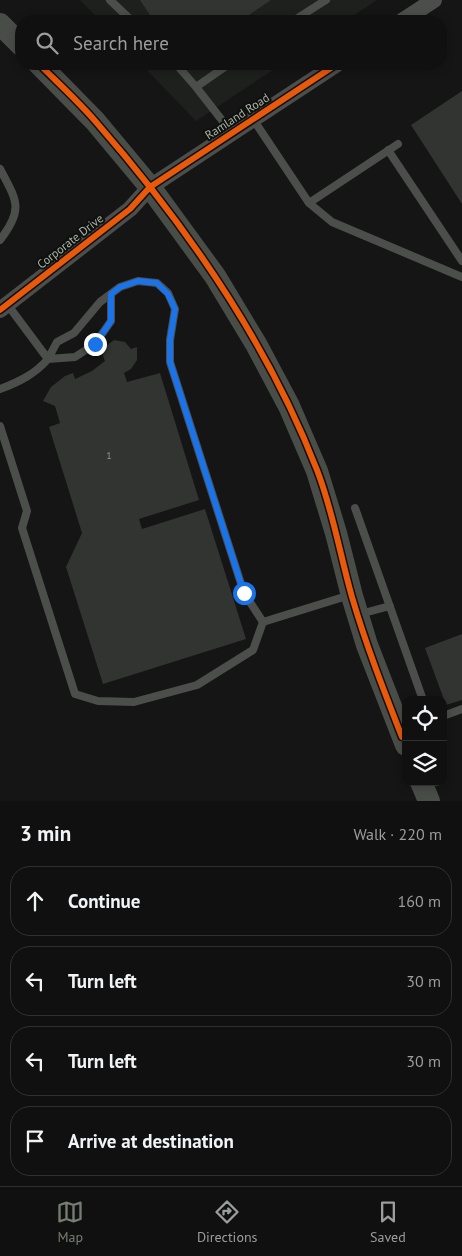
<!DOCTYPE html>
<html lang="en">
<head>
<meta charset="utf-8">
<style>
  :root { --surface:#0f100f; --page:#181918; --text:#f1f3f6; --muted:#9b9d9e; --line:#2f302f; --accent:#767e72 }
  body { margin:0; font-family:"PT Sans",sans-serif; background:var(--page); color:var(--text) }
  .controls { position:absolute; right:15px; bottom:15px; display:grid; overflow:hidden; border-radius:10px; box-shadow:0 2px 8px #0003 }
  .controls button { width:45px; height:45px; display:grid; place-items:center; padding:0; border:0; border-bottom:1px solid var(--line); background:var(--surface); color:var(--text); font:25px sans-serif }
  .stop { position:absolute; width:15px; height:15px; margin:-11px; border:4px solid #1a73e8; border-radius:50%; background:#fff }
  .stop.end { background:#1a73e8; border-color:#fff; box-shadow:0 1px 5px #0008 }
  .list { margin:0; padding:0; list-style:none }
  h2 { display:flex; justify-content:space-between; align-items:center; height:65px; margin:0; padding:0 20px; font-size:21px }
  h2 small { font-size:16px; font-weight:400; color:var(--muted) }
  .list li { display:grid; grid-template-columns:32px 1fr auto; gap:15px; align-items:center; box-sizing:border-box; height:70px; margin:0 10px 10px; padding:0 10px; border:1px solid var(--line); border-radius:20px }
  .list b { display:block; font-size:19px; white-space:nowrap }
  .list em { font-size:16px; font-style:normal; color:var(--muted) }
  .icon { flex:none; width:28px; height:28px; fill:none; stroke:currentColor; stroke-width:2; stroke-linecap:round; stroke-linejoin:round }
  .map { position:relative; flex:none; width:462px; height:801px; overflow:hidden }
  .search { position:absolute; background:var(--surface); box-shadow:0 2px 8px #0003; left:15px; right:15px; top:15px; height:55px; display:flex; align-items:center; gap:12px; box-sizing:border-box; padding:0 18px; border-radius:20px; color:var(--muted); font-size:19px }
  .sheet { height:385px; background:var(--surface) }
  nav { display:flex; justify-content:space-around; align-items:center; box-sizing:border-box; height:70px; border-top:1px solid var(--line); background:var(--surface); font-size:14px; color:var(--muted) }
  nav a { display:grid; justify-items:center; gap:2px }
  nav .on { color:var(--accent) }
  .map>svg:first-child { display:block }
</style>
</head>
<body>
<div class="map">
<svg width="462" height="801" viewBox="0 0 462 801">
  <rect width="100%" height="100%" fill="#141514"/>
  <path fill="#1e201e" d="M80,0H377L345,21H101Z
    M141,64H282L196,121Z"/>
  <path fill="#313431" d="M140,0H271L240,21H189L187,18L182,21H154Z
    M462,91V204L411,125Z
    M114,340L125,342L131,349L137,347V360L131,369L124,373L127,382L160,373L199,500L139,519L142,529L205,509L246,639L103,684L66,567L82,533L49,427L60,423L55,406L43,401L51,387L65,376L73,373L75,379L92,371L105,361L103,356L104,351L106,346Z
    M462,634V700L446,705L425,648Z"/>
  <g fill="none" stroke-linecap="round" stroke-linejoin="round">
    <path stroke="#4b4e4a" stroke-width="8" d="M110,0L132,21
      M293,21L326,0
      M176,64L196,87L232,133
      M196,87L229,64
      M253,119L309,203L398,144
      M388,150L462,261
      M0,169C17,201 24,209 0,240
      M309,203L332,222L462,277
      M7,304L48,359L57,342L74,333L100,302L120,287L138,281L157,283L168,293L175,309L170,340V362L244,593L263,622
      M0,389C19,382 35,374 48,359L75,357L95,344L111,321V294
      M0,426L27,511L22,528L75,694L98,701L134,702L197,685L253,650L263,622
      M355,508L423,700
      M360,614L390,606
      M263,622L350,595
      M443,716L462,709"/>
    <path stroke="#4b4e4a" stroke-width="16" d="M402,21L434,0
      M0,310L130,209L150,187L337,64"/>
    <path stroke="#494d48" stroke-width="22" d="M0,24L21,45
      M39,64L95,121L150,187L215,276L256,344L289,406L317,471L336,533L352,596L367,645L406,745
      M421,782L429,801"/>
    <g stroke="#0f100f" stroke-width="9">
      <path id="cycleway" d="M39,64C58,83 79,102 96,122C186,225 267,341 317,470C333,511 340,555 352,597C366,645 384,691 402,737
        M0,310L130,209L150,187L337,64"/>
    </g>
    <use href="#cycleway" stroke="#e8590c" stroke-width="6"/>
  </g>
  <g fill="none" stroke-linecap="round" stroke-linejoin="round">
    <path stroke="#1a73e8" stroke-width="6" d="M95,344L111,321V294L120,287L138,281L157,283L168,294L175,309L170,340V362L244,593"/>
  </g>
  <g text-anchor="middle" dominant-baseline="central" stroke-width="4" stroke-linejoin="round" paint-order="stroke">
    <g font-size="10" fill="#8c9688">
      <text x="109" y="455">1</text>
    </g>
    <g font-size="12" fill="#aab6a5" stroke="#0f100f">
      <text transform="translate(237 116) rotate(-33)">Ramland Road</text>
      <text transform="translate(70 241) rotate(-38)">Corporate Drive</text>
    </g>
  </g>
</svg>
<div class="controls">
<button><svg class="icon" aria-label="locate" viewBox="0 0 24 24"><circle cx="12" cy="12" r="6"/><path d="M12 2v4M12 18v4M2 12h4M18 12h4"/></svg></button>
<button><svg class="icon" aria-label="layers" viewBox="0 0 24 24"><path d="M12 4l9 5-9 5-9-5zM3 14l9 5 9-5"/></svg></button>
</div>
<div class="stop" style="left:244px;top:593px"></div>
<div class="stop end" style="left:95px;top:344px"></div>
<div class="search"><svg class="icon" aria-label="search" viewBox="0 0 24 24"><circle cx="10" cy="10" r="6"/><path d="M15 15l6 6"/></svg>Search here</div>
</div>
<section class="sheet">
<h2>3 min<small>Walk · 220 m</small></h2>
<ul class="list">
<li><svg class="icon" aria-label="ahead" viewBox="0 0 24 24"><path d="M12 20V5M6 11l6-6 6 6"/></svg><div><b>Continue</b></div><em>160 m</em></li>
<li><svg class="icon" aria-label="left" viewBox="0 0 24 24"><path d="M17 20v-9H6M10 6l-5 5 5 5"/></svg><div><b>Turn left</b></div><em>30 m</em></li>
<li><svg class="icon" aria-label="left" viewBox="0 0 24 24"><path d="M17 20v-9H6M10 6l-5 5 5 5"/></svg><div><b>Turn left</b></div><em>30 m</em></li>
<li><svg class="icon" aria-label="arrive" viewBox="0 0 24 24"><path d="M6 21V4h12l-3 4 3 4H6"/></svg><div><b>Arrive at destination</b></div></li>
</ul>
</section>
<nav>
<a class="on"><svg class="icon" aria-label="map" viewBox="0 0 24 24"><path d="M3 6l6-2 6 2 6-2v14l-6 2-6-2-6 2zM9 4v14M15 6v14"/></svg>Map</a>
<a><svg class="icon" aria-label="directions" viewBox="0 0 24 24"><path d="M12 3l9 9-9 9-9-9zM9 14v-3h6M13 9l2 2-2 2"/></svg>Directions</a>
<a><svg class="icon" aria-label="saved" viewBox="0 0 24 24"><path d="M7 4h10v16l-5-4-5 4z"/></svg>Saved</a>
</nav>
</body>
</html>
